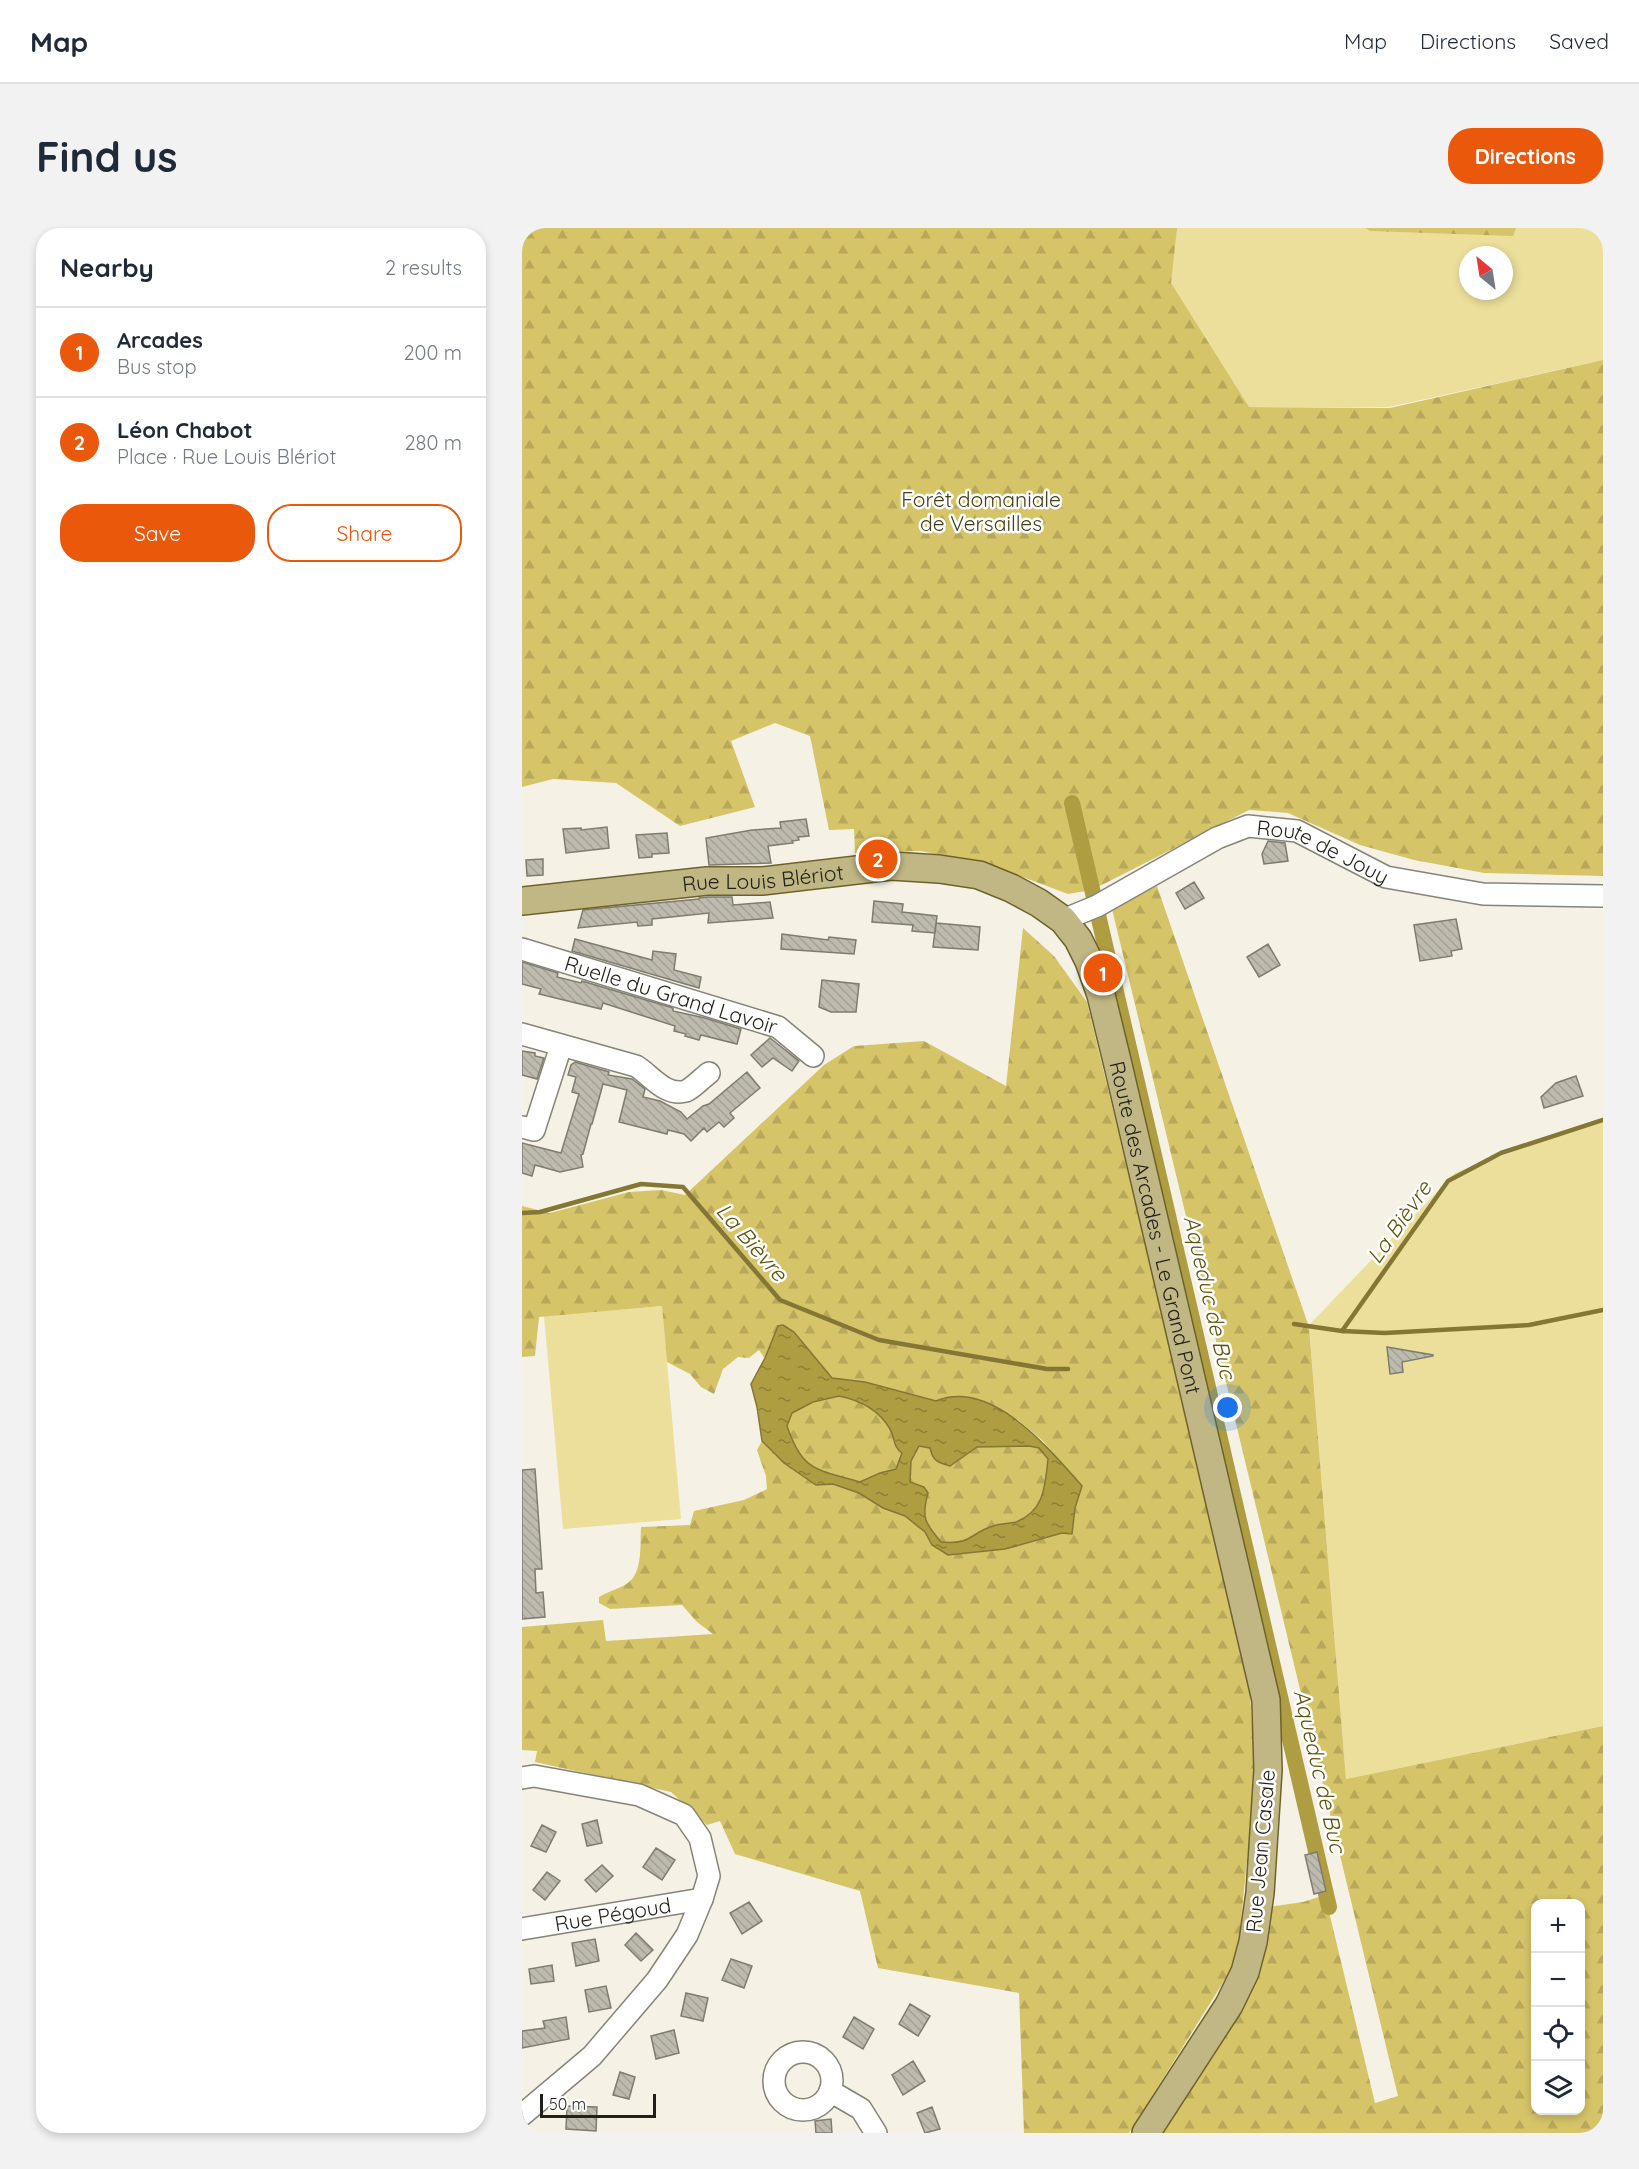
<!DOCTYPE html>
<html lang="en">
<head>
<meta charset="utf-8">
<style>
  :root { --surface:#fff; --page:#f2f2f3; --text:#1f2937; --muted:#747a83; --line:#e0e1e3; --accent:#ea580c }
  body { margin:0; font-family:Quicksand,sans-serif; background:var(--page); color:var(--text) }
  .controls { position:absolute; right:18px; bottom:18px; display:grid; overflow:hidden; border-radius:12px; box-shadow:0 3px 9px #0003 }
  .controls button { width:54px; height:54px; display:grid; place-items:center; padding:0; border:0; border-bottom:2px solid var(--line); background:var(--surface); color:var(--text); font:30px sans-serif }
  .compass { position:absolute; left:937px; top:18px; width:54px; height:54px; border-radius:50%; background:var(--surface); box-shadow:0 3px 9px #0003; rotate:330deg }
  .scale { position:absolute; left:18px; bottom:15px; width:116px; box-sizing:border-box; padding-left:6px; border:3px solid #201f1a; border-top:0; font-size:16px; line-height:21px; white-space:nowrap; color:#201f1a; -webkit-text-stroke:4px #fff; paint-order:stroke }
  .you { position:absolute; left:706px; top:1180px; width:21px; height:21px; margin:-15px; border:4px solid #fff; border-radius:50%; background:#1a73e8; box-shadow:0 0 0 9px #1a73e833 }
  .badge { display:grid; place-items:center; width:39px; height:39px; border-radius:50%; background:var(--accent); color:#fff; font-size:20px; font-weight:700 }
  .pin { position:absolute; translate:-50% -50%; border:3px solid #fff; box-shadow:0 2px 6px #0006 }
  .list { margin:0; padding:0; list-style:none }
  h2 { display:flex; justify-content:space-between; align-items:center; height:78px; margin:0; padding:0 24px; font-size:26px }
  h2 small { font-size:20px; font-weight:400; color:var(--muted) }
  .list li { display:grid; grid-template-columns:39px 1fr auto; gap:18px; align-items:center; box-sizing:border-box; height:90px; padding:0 24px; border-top:2px solid var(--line) }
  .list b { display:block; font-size:22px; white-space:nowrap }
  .list p { margin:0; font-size:20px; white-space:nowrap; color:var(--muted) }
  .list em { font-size:20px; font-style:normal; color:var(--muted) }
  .actions { display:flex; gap:12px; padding:18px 24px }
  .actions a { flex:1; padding:14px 0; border:2px solid var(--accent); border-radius:24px; text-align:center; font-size:21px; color:var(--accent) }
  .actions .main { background:var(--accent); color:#fff }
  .icon { flex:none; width:33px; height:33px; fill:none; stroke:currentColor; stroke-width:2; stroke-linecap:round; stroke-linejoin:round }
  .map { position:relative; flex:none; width:1081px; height:1905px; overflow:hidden; border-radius:24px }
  header { display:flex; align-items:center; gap:36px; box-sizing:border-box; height:84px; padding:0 30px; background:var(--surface); border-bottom:2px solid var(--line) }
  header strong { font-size:28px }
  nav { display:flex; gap:33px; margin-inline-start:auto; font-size:21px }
  .intro { display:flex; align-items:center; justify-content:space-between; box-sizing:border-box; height:144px; padding:0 36px }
  h1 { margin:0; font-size:42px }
  .button { padding:15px 27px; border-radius:24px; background:var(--accent); color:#fff; font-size:21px; font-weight:700 }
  main { display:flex; gap:36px; padding:0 36px }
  aside { flex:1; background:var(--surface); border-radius:24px; box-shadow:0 3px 9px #0003 }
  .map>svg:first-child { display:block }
</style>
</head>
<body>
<header>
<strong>Map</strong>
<nav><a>Map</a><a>Directions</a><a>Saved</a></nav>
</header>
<div class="intro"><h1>Find us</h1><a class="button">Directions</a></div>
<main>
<aside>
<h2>Nearby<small>2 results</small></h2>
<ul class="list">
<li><span class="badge">1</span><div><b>Arcades</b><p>Bus stop</p></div><em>200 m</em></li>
<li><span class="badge">2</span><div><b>Léon Chabot</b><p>Place · Rue Louis Blériot</p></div><em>280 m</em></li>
</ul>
<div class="actions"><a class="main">Save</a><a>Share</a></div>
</aside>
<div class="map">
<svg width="1081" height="1905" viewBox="0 0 1081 1905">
  <defs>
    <pattern id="forest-firs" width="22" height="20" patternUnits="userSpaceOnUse" patternTransform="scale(1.5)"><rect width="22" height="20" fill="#d6c469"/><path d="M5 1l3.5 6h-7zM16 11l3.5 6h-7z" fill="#b7a85a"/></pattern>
    <pattern id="water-ripples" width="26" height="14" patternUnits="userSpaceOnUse" patternTransform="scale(1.5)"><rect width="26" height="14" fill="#af9d42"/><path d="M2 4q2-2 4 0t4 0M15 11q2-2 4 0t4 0" fill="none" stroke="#8e7f36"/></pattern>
    <pattern id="building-back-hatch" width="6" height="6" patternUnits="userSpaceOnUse" patternTransform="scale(1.5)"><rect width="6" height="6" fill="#bebbae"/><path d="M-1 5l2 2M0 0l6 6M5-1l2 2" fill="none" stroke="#a3a095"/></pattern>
  </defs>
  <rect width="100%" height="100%" fill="#f5f2e5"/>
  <path fill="#ecdf9c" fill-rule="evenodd" d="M654,0H1081V132L867,179H725L648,56ZM946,27H982V63H946Z
    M1081,891V1498L824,1551L787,1097L933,945Z
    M140,1078L159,1291L41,1301L22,1088Z"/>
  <path fill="url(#forest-firs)" fill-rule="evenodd" d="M0,0H655L649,55L727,179L868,180L1081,132V648L962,645L892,632L838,617L766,585L727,582L570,662L546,666L463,635L398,623L333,625L332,601L307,602L288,508L253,495L209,513L233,579L158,598L94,555L31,551L0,559Z
    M844,0H994L991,8L848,3Z
    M635,658L787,1099L824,1551L1081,1498V1905H637L747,1679L781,1674L803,1667L853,1875L876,1868L590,681ZM1014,1676H1058V1882H1014Z
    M501,700L532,728L565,774L727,1449L732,1529L728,1602L717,1713L712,1737L607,1905H502L497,1765L356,1740L338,1663L213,1626L198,1593L185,1597L149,1564L13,1534L15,1523L0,1522V1399L81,1392L84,1413L191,1406L175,1394L160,1377L88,1381L77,1375V1369C86,1363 101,1360 107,1354C121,1343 118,1315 119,1299L168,1297L172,1283L222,1272L245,1261L244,1248L235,1222L240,1213L262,1235L294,1257L311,1256L337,1265L361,1280L383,1288L403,1304L410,1317L426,1327L483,1321L540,1305H550L553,1280L560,1258L521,1213L496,1192L423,1169L414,1173L343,1154L310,1150L272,1104L256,1098L243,1131L237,1122L227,1130L216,1129L201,1141L192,1166L179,1159L168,1146L145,1134L140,1078L17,1089L13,1128L0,1129V978L28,985L107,964L139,962L163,967L302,837L332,818L402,813L484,858Z
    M317,1168C338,1172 357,1182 368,1201C373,1210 371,1219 380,1225L374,1241L358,1245L338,1254C295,1241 281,1245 265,1198L270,1185L291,1174Z
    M397,1218L408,1220L428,1238L455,1219L507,1218L517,1220L526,1231C523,1257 523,1283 494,1294C487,1296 479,1295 471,1298C448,1305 450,1317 419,1314L407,1299L388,1254L389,1233Z"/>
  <path fill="url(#water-ripples)" stroke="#847736" stroke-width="1.5" fill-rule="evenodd" d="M261,1097L272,1104L310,1150L343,1154L414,1173C470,1150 528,1222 560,1258L553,1280L550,1306L540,1305L483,1321L426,1327L410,1317L403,1304L383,1288L361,1280L337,1265L311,1256L294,1257L262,1235L240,1213L235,1179L229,1156L243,1130L256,1098ZM317,1168C337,1172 357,1182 368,1201C373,1210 371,1219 380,1225L374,1241L358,1245L338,1254C295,1241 281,1245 265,1198L270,1185L291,1174ZM397,1218L408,1220C411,1233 416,1235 428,1238L455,1219L507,1218L517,1220L526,1231C523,1257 523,1283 494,1294C487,1296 479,1295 471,1298C448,1305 450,1317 419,1314C403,1295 399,1290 406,1265L402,1259L388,1254L389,1233Z"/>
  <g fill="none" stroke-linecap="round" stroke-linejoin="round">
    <path stroke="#847736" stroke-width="4.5" d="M0,985L18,984L119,956L161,959L258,1072L357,1112L525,1141H546
      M772,1096L820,1103L863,1105L1007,1097L1081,1082
      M820,1103L926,953L979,925L1081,892"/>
    <path stroke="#af9d42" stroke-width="16" d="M550,575L807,1679"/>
  </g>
  <path fill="url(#building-back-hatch)" stroke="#7e7c70" stroke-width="1.5" d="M284,591L287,608L276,609L277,612L270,613L271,615L246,618L249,635L187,637L184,610L230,602L259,600L258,594Z
    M85,599L87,620L44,625L41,601L59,600V602Z
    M145,605L147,625L130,626V629L117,630L114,607Z
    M746,613L763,615L766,633L742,636L740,626Z
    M21,631V647L5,648L4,632Z
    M672,654L682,670L663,681L654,665Z
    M186,669H210L211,677L248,674L251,690L186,695L187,685L130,691V697L116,698L115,694L56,700L61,682L177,671V670Z
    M352,673L381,676L380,684L415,688L413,705L390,703L391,697L350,694Z
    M934,691L940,721L929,723L930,728L898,733L892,697Z
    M414,695L458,699L456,722L411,719Z
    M260,706L306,712L307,709L334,712L332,726L259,721Z
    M53,711L130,732L131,723L154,726L152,742L179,749L177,760L50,723Z
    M746,716L758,737L737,749L725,729Z
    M0,734L36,745L35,749L59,755L60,753L151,780V783L183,790L219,801L215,816L179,807L177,812L163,808L164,806L152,803L153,798L81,775L79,781L17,766L19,761L0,756Z
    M300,752L337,756L334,784H309L297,779Z
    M248,810L277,833L270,843L251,830L240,839L229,827Z
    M0,823L13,825V828L22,830L15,851L0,847Z
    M53,834L87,844L86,847L110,851L123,861L121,869L138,873L159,884L165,891L181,878L187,876L225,844L238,860L208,885L212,890L202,899L197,894L185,904L182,900L169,913L162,906L146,902L145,906L97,894L105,862L81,856L70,896H69L61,926L59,927L61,939L38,944L13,937L10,948L0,945V915L39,925L57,866L50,864L54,849L46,847L49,837Z
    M1054,848L1061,868L1022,880L1019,869L1034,855Z
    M865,1119L911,1127V1128L880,1134L881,1144L868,1146Z
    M13,1241L20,1341H13L14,1365L21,1364L23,1389L0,1391V1242Z
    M75,1592L80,1615L65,1618L60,1596Z
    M20,1597L34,1604L24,1624L9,1618Z
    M134,1620L153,1632L140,1652L121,1639Z
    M795,1624L804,1663L792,1666L783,1627Z
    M80,1637L91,1648L74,1664L63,1652Z
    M25,1644L38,1653L23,1672L11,1662Z
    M227,1674L240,1693L220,1706L208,1685Z
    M114,1705L131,1722L119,1733L103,1717Z
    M73,1711L77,1733L54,1738L50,1715Z
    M209,1731L230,1738L222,1760L200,1752Z
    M30,1737L32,1753L9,1756L7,1741Z
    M84,1758L89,1780L67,1784L63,1762Z
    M164,1765L186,1770L181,1793L159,1788Z
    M388,1776L408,1788L396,1808L377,1796Z
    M44,1789L47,1811L0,1820V1803L23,1800L21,1793Z
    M332,1789L352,1801L341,1821L321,1809Z
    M152,1802L157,1825L134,1831L129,1808Z
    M391,1833L403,1853L381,1867L370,1847Z
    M98,1844L113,1849L107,1871L91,1867Z
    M45,1878L75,1879L74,1903L44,1901Z
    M410,1879L418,1901L403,1905L395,1885Z
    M309,1891L310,1905H294L293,1893Z"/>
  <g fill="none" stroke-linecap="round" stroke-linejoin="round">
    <g stroke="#868478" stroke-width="24">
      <g id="minor">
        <path id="s1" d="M541,692L575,678L695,610L726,598L775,603L864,649L961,666L1081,668"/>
        <path id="s2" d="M0,721L256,799L291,828"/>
        <path d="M0,806L114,838C129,847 143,869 164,863C171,860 180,850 187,845"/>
        <path d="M0,899L12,902L39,818"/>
        <path d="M0,1550L12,1548L117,1567L162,1587L178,1610L187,1648L180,1671L165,1707L135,1752L70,1828L0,1887"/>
        <path id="s3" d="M0,1701L180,1671"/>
        <circle cx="281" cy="1853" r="29"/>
        <path d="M308,1863L339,1881L354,1905"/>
      </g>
    </g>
    <g stroke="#6d632a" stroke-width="30">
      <g id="major">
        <path id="s4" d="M0,673L185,653H240L369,638L417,641L457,647L489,660L517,675L541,692L556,711L567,733L579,767L596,837L744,1472L746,1542L738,1665L731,1714L723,1744L707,1777L624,1905"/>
      </g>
    </g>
    <use href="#minor" stroke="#fff" stroke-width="21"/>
    <use href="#major" stroke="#c1b784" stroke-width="27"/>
  </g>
  <g text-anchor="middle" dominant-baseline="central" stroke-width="5" stroke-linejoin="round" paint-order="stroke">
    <g font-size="21" fill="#463e17" stroke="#fff">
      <text x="459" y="271">Forêt domaniale<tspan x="459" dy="24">de Versailles</tspan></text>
    </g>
    <g font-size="21" fill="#201f1a" stroke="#fff">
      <text stroke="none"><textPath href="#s1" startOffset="288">Route de Jouy</textPath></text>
      <text stroke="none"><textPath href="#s4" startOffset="242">Rue Louis Blériot</textPath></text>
      <text stroke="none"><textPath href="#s2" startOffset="156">Ruelle du Grand Lavoir</textPath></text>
      <text stroke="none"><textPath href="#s4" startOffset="879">Route des Arcades - Le Grand Pont</textPath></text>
      <text transform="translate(738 1623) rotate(-85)">Rue Jean Casale</text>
      <text stroke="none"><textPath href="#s3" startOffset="92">Rue Pégoud</textPath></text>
    </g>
    <g font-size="22" font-style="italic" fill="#5f520b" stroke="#fff">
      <text transform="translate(877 994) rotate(-55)">La Bièvre</text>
      <text transform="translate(230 1014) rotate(49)">La Bièvre</text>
      <text transform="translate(688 1069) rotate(77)">Aqueduc de Buc</text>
      <text transform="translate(798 1543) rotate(77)">Aqueduc de Buc</text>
    </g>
  </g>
</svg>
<div class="controls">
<button>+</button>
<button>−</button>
<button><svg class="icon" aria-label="locate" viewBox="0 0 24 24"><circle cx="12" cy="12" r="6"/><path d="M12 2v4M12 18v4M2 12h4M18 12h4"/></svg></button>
<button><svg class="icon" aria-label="layers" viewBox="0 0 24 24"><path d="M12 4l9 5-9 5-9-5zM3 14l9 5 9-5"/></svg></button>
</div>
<svg class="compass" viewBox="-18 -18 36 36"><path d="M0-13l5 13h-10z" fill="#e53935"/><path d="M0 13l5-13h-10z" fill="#747a83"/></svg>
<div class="scale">50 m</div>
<div class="you"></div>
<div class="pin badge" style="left:581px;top:745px">1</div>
<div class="pin badge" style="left:356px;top:631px">2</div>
</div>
</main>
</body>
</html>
